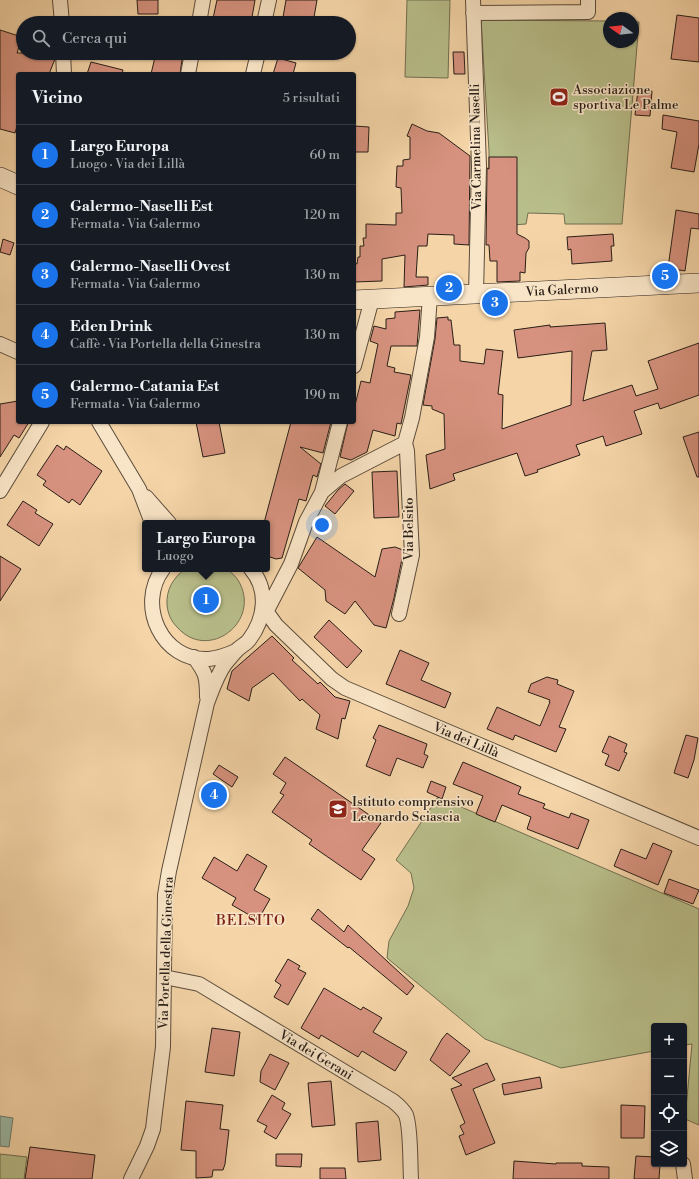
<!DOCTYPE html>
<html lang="it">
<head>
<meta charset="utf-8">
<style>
  :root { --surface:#171b24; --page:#20242c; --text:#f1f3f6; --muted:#9ea1a6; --line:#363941; --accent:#1a73e8 }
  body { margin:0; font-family:"Libre Bodoni",serif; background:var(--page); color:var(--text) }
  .controls { position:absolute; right:12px; bottom:12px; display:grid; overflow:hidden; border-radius:4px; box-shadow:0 1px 3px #0004 }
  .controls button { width:36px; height:36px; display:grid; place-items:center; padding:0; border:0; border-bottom:1px solid var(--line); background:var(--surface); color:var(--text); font:20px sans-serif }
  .compass { position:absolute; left:603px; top:12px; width:36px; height:36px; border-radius:50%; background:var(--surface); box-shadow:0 1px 3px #0004; rotate:285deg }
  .you { position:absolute; left:322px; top:525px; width:14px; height:14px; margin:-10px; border:3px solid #fff; border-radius:50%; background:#1a73e8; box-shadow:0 0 0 6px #1a73e833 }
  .badge { display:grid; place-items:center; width:26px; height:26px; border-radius:50%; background:var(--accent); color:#fff; font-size:13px; font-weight:700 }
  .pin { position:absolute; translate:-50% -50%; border:2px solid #fff; box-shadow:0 1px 4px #0006 }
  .popup { position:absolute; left:142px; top:520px; width:128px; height:52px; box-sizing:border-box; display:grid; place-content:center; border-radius:4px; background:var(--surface); filter:drop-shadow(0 1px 3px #0005); font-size:13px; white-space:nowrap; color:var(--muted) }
  .popup b { font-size:15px; color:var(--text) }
  .popup::after { content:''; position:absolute; left:50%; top:100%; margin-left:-8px; border:8px solid transparent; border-top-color:var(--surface) }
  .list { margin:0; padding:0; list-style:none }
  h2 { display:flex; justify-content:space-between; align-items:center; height:52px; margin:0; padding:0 16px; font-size:17px }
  h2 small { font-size:13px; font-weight:400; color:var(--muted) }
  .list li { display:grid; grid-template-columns:26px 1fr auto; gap:12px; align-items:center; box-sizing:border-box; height:60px; padding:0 16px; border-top:1px solid var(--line) }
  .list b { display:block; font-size:15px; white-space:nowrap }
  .list p { margin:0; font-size:13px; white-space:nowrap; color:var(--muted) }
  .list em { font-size:13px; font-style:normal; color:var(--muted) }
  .icon { flex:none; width:22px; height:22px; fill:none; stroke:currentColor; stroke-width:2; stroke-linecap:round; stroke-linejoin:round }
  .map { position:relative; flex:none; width:699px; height:1179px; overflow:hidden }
  .search { position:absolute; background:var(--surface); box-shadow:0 1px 3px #0004; left:16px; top:16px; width:340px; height:44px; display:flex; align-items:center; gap:10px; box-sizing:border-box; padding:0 14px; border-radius:22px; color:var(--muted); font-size:15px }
  .panel { position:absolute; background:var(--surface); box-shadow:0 1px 3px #0004; left:16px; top:72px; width:340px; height:352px; border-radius:4px }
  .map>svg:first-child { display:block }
</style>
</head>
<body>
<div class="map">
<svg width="699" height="1179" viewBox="0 0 699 1179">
  <rect width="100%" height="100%" fill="#f5d5a8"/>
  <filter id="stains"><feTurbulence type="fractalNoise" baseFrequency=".005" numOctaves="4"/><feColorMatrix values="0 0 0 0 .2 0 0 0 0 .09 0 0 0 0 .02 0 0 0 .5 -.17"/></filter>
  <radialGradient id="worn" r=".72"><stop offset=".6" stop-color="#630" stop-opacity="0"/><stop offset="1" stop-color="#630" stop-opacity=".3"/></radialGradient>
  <path fill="#b8be8a" stroke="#706e50" d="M407,0H450L448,78L405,77Z
    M481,20L609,21V42H633V22H639L622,224H565L564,214L528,213L526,224L512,225L489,200V151Z
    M185,569H227C231,572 235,576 238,580C263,621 208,663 177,627C171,621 168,614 167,605C166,590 173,578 185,569Z
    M438,797L699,909V1125L685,1119L692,1044L684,1045V1026H654V1051L561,1068L485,1039L387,958L389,941L408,906L414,888L411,873L396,860Z
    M0,1154L27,1157L24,1179H0Z"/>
  <path fill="#9cb9a6" stroke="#6e7b6d" d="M195 602a10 10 0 1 1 20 0a10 10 0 1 1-20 0Z
    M0,1116L13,1118L9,1147L0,1146Z"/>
  <path fill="#d7927f" stroke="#281e17" d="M137,0H158V14H138Z
    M217,0H255L251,23H212Z
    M286,0H317L313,23H282Z
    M677,15L699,18V62L671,59Z
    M0,30L22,37L17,53H55V59L49,74H18V123L15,133L0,129Z
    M453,52H464L465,74H454Z
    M156,53H183L180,74H151Z
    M278,58L296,63L293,74H273Z
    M91,62L123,70L122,74H87Z
    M638,90L652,91L650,116L635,115Z
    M663,115L699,121V144L694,172L671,168L677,132L662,129Z
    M412,124L427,131L439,133L470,156L469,245L454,244V235L428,234L427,246H418L416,277H428V285L404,287L405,255L382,259V281L354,282V263L357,264L358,257H360V246H364L363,238H366V224L396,225V213H402L401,188L396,187L397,166H403V160L410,159V137L407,136Z
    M354,126L369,127L368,152H354Z
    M489,157H517V234L525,238L529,241V248L526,253L525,273L520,272V281L497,282V261H490L489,245H486L487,168L489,169Z
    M676,210L699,214V229L691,228L685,271L668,268Z
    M613,234L614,246H611L612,261L572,264L571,249L568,250L567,237Z
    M3,239L14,243L10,255L0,252Z
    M420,310L417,346H391L387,366L395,368L394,372L411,375L401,424L397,423L395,436L373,430L367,452L351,460L340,457L348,422H354V409L361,381L370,383L378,344L370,341L374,326L386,329V319L395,318V312Z
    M448,317V320H451L454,345H460V361L484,364L486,349L503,351L498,394L503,395L502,429L571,405L572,351L518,358L514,330L550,325V327L605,323L607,350L592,351L583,401L632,385L636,396L658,389L648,361L699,343V395L660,409L658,403L634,411L642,434L606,446L603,436L576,445L580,455L537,470L538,472L525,476L517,453L453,474L455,480L430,489L426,455L445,449L444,414L432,409V406L423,405L435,339L437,318Z
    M18,401V422H29L19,438L14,435L0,457V404Z
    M196,422H219L225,453L203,457Z
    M291,422H331L323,453L300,447L321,464L317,477L313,475L306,501L299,499L282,558L276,559L267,556V523H264Z
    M699,432V477H697L683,437Z
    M57,445L64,450L66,446L102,471L80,505L72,499L69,503L43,485L46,481L37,475Z
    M397,471L399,517L374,518L372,472Z
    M345,484L354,491L335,514L325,506L338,490Z
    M23,501L37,510L35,513L53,524L39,546L7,525Z
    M317,537L375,577L382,549L395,547L403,550V554L394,598L386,628L374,625L355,601L345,614L326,601L325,590L298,568Z
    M0,556L21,569L0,601Z
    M329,620L362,651L347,668L314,637Z
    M272,636L294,658L292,660L318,684L320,682L335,697L350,701L345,719L342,718L338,739L316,729L320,715L302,699L300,701L273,673L252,688L249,701L227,689L232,671Z
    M400,650L429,663L421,680L451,693L445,708L386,684Z
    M547,677L558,680L557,684L574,691L559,727L566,729L556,752L515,735L513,740L487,729L497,707L540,726L550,702H549L550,700L528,692L531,684Z
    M379,725L427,744L424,754L428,756L423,768L397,758L390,776L366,766L376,740L373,738Z
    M686,735L698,738L694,760L688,778L674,773Z
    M609,736L627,744L624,752L627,753L619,771L605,765L609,755L602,752Z
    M285,757L381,823L362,850L375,859L361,880L309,844L312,840L272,812L284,795L280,793L286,783L273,774Z
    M463,762L521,787L518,794L545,804L543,808L569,818L571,813L589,820L578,849L527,829L531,817L502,805L495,822L476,814L483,796L453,784Z
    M219,765L238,777L232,787L213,774Z
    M431,781L446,787L442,799L427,792Z
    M653,843L672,851L658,885L614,866L621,849L646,859Z
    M247,854L267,866L254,890L270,899L258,920L232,905L236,898L202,878L214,857L237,871Z
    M669,879L699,890L693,904L664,893Z
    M318,909L344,932L348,925L414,986L407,995L349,947L348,948L311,919Z
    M288,959L300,966L298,969L306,973L288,1005L274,997L281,985L275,981Z
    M324,988L361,1010L363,1007L382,1018L373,1032L407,1052L395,1071L362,1051L358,1057L321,1035L319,1039L301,1028Z
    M212,1028L240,1032L234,1076L205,1072Z
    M447,1033L470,1051L450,1076L430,1060L442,1039Z
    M270,1054L289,1063L275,1090L260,1082L261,1071Z
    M487,1063L495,1080L473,1089L495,1143L466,1155L459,1136L464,1134L460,1126L465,1123L451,1089L462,1085L452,1078Z
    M540,1077L542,1088L504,1095L502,1084Z
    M331,1081L335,1125L312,1127L308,1083Z
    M272,1095L285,1103L282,1109L291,1114L276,1139L264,1132L267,1126L257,1121Z
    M186,1101L223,1105L220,1129L229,1130L225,1164L223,1170H213L212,1177L196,1178V1151L181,1150Z
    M621,1105L645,1106L644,1138H621Z
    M378,1121L381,1160L358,1162L356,1123Z
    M30,1147L95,1155L92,1179H25Z
    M276,1154H302L301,1167L276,1166Z
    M636,1156L654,1157V1164H660L659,1179H634Z
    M514,1161L556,1164V1163H582V1166L609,1167V1179H513Z
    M320,1168H345L346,1179H320Z"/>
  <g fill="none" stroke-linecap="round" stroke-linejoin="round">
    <g stroke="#5b4c3b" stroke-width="16">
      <path id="street" d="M60,0L62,23
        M473,0L479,166L476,294
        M473,13L588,12V0
        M199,23L203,0
        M264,23L269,0
        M63,53L64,74
        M188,74L192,53
        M253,74L258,53
        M0,344L18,352
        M354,366L372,299
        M99,422L139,489L152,523
        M0,491L42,422
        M322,492L341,476L405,443
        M146,497L169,523
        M163,569C136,605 162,662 209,659C219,658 227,655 236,651
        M263,602L266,611L276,625L332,679L345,688L699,838
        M399,614L412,555L407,451L405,443L412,418L427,337L430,296
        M264,616L291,564L306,522L322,492L340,422
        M194,657C206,673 207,677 207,697
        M164,977L199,984L393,1101C398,1105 403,1109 406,1115C411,1128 410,1164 411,1179
        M683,1164L685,1179
        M131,1179L147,1146L153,1129L155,1112L163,1047L165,895L169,871L207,703C212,690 217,675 225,664C229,659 233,654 237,650C241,646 246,644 249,640C265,619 269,590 251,569"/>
    </g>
    <g stroke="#281e17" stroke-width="20">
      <path id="secondary" d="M0,177L18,185
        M354,300L699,283"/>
    </g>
    <use href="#street" stroke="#f8e4c6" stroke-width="14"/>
    <use href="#secondary" stroke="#f8e4c6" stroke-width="19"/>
  </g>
  <defs>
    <g id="stadium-square" transform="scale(1)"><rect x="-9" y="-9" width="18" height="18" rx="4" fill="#8f2418" stroke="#f8e4c6"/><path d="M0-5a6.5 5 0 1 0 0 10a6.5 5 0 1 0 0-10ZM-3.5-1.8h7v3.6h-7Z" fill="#fff"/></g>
    <g id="school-square" transform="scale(1)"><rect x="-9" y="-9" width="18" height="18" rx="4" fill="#8f2418" stroke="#f8e4c6"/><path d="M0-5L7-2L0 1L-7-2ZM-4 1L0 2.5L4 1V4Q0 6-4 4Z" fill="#fff"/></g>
  </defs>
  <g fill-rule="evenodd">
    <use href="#stadium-square" x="559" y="97"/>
    <use href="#school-square" x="338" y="809"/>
  </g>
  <g text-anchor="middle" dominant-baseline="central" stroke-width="3" stroke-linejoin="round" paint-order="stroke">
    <g font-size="13" fill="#281e17" stroke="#f8e4c6" text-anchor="start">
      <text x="573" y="90">Associazione<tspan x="573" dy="15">sportiva Le Palme</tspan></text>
      <text x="352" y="802">Istituto comprensivo<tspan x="352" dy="15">Leonardo Sciascia</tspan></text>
    </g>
    <g font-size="13" fill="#281e17" stroke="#f8e4c6">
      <text transform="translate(476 147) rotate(-91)">Via Carmelina Naselli</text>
      <text transform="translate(562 290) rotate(-3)">Via Galermo</text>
      <text transform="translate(409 529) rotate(-90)">Via Belsito</text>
      <text transform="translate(466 740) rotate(23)">Via dei Lillà</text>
      <text transform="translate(166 953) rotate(-88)">Via Portella della Ginestra</text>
      <text transform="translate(316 1055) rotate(31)">Via dei Gerani</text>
    </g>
    <g font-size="14" letter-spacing="1" fill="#7a1f14" stroke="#f8e4c6">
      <text x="251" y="921">BELSITO</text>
    </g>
  </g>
  <rect width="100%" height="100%" filter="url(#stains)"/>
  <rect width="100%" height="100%" fill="url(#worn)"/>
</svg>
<div class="controls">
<button>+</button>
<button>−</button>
<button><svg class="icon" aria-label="locate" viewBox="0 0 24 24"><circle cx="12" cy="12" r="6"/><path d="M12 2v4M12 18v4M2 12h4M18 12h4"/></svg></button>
<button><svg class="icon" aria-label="layers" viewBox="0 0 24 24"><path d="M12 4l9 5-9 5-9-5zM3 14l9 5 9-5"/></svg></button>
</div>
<svg class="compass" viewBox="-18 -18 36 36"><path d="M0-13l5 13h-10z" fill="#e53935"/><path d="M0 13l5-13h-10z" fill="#9ea1a6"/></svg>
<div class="you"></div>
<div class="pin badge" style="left:206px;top:600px">1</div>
<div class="popup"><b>Largo Europa</b>Luogo</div>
<div class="pin badge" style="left:449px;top:288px">2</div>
<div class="pin badge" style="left:495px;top:303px">3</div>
<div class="pin badge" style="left:214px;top:795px">4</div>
<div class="pin badge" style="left:665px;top:276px">5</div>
<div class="search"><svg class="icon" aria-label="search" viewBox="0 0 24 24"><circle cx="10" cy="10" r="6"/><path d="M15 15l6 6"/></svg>Cerca qui</div>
<section class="panel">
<h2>Vicino<small>5 risultati</small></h2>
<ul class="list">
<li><span class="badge">1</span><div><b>Largo Europa</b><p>Luogo · Via dei Lillà</p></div><em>60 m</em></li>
<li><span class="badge">2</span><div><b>Galermo-Naselli Est</b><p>Fermata · Via Galermo</p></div><em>120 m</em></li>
<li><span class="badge">3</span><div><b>Galermo-Naselli Ovest</b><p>Fermata · Via Galermo</p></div><em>130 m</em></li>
<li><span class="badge">4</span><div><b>Eden Drink</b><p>Caffè · Via Portella della Ginestra</p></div><em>130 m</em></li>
<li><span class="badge">5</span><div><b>Galermo-Catania Est</b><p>Fermata · Via Galermo</p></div><em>190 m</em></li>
</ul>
</section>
</div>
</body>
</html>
